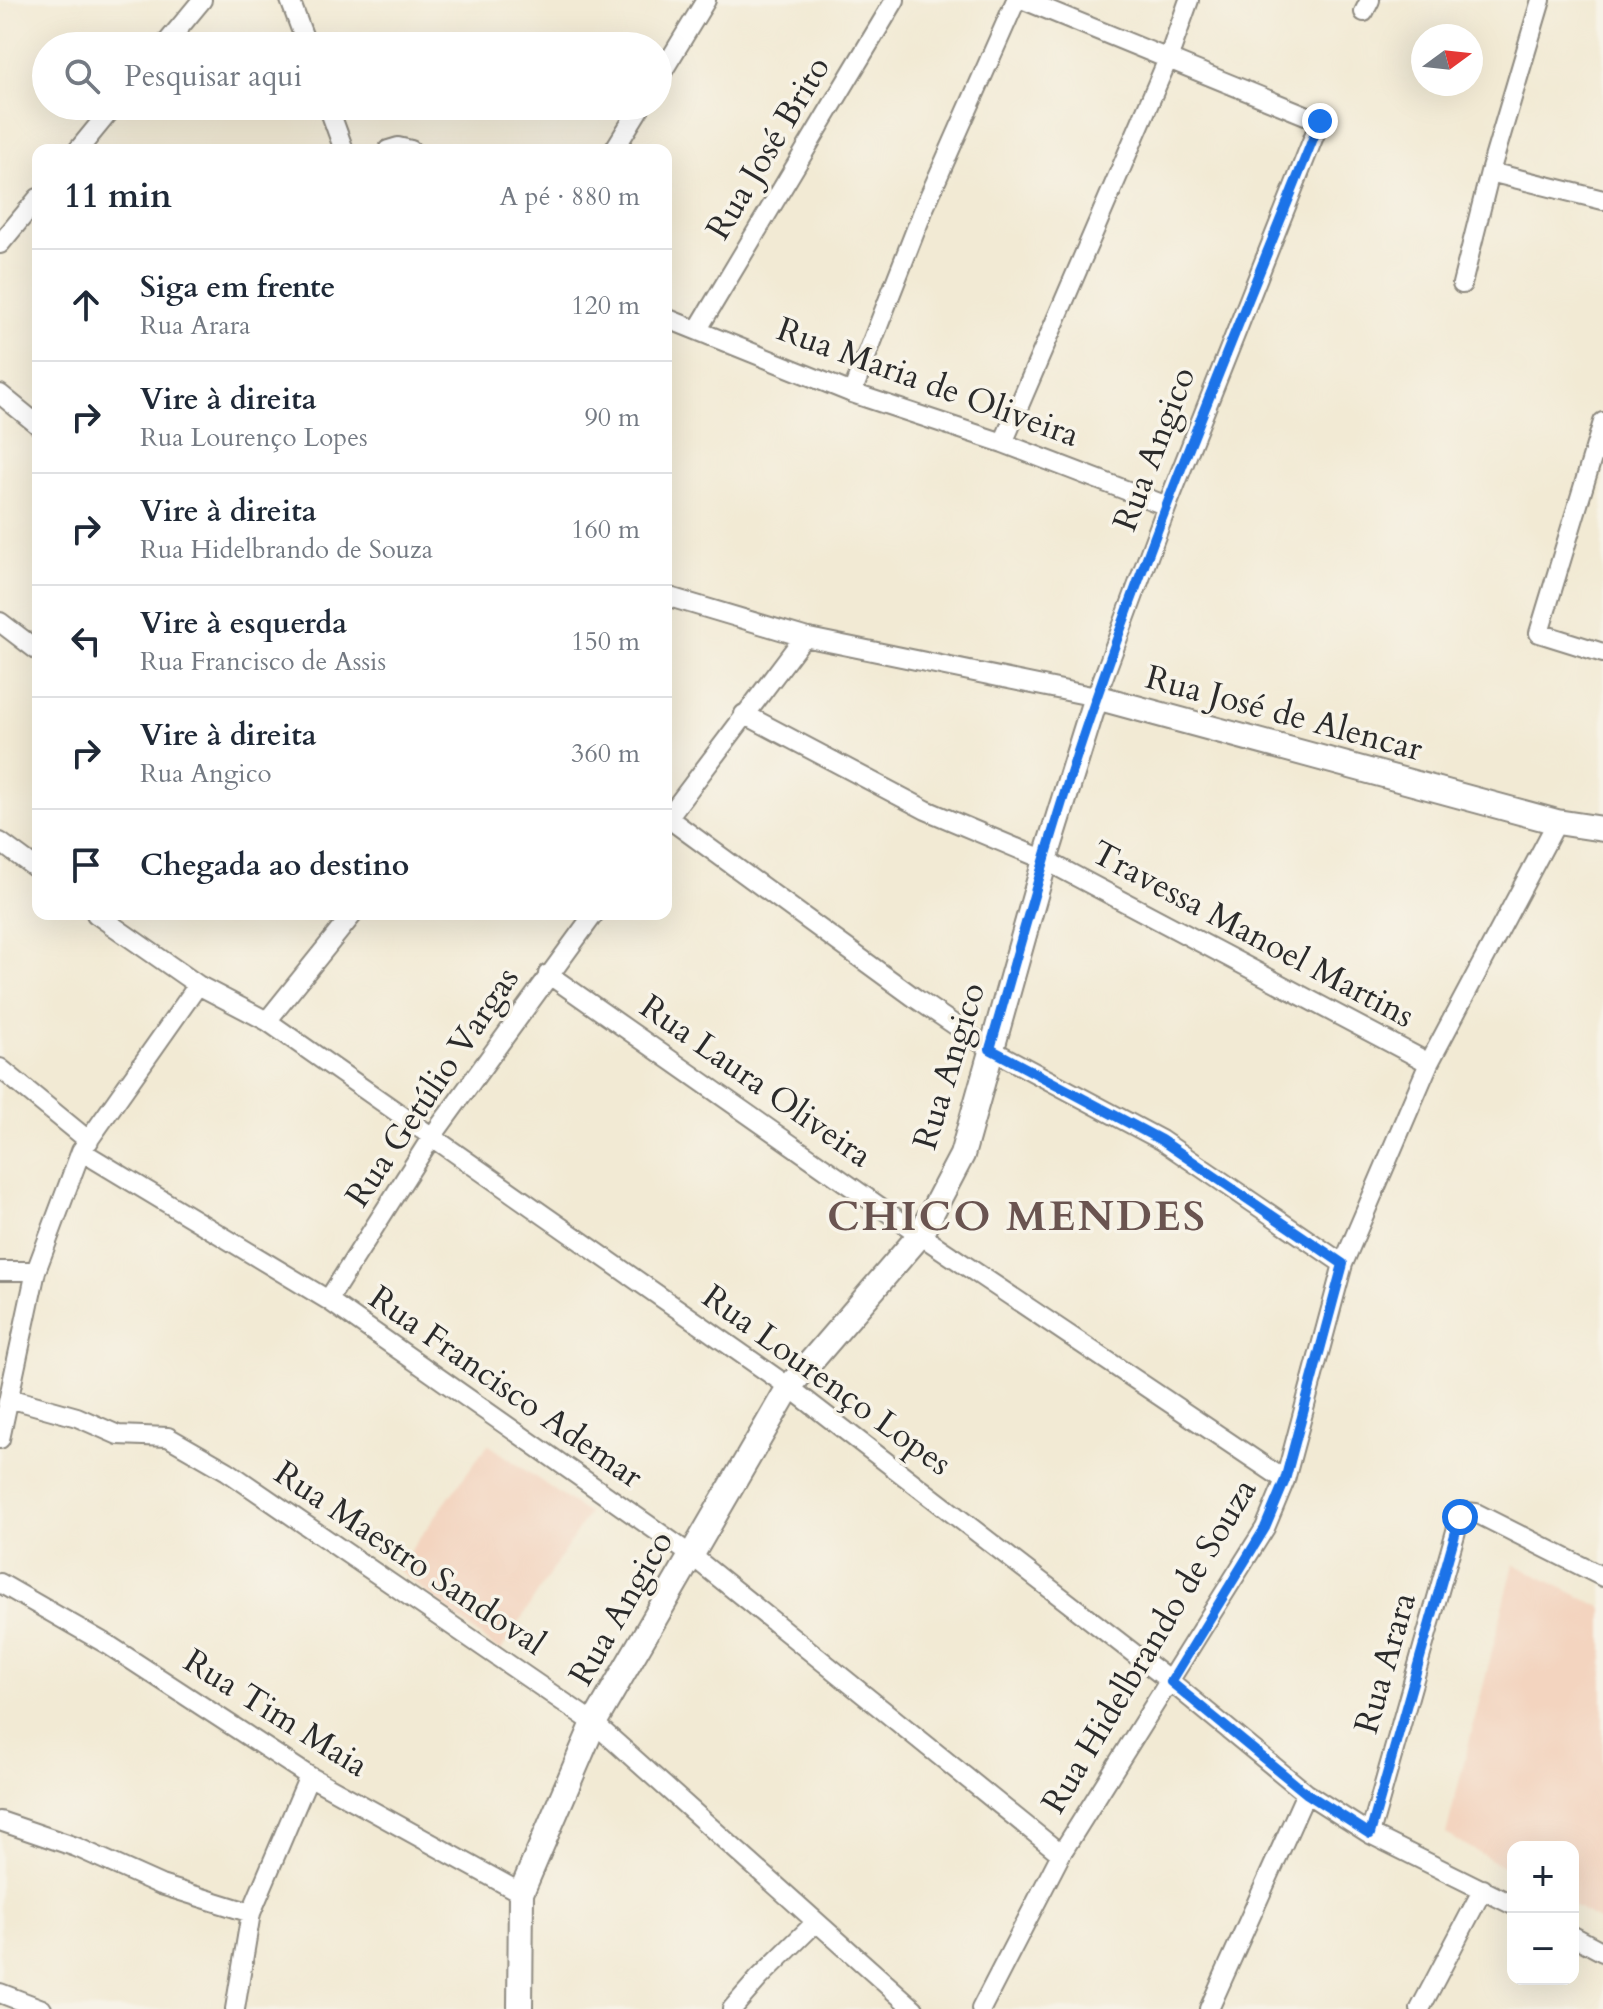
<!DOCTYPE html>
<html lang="pt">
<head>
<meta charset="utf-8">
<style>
  :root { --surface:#fff; --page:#f6f6f7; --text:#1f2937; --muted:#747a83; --line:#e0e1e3 }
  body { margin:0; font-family:Cardo,serif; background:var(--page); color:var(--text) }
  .controls { position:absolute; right:24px; bottom:24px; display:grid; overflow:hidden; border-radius:16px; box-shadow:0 8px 32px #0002 }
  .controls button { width:72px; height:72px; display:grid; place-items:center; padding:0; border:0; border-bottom:2px solid var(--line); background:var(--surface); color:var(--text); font:40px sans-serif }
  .compass { position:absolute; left:1411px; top:24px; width:72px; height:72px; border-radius:50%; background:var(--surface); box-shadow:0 8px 32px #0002; rotate:75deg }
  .stop { position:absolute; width:24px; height:24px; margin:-18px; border:6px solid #1a73e8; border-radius:50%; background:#fff }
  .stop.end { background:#1a73e8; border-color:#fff; box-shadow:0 2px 8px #0008 }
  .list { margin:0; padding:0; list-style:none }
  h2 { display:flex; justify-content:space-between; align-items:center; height:104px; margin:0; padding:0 32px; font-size:34px }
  h2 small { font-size:26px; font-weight:400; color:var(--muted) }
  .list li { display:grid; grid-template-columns:52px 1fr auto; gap:24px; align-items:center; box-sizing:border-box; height:112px; padding:0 32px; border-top:2px solid var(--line) }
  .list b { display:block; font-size:30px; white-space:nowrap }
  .list p { margin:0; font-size:26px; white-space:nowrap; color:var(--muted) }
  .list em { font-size:26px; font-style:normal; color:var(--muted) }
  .icon { flex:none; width:44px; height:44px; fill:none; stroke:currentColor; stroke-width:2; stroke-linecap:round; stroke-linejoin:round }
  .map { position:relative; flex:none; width:1603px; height:2009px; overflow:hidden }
  .search { position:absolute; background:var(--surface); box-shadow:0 8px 32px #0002; left:32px; top:32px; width:640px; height:88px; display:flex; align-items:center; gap:20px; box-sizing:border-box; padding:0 28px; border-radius:44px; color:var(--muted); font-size:30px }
  .panel { position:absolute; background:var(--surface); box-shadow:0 8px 32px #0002; left:32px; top:144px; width:640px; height:776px; border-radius:16px }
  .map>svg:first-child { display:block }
</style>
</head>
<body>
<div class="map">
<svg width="1603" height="2009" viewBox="0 0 1603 2009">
  <rect width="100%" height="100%" fill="#f7f3e8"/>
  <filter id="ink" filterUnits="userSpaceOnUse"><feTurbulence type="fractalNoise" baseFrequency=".0125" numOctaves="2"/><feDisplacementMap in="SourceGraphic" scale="16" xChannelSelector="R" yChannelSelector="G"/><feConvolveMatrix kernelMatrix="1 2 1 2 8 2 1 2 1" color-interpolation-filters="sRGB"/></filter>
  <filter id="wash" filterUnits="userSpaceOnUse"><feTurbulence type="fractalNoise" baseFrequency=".006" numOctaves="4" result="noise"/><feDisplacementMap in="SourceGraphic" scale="32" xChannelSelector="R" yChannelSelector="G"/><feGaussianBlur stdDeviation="1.8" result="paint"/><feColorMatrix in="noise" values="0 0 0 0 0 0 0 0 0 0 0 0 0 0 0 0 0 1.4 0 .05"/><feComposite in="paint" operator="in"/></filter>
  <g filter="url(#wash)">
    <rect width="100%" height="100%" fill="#f2ead4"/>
    <path fill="#f3d4bf" d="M488,1444L588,1514L500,1652L397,1569Z
      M1514,1564L1603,1608V1923L1573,1906V1847H1513V1872L1446,1834Z"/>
  </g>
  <g filter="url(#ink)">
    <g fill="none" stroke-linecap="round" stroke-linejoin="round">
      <g stroke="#8e8a80" stroke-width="22">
        <path id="street" d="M290,0L307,46
          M1364,12L1370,0
          M164,46L202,0
          M658,79L706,0
          M328,106L344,150
          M78,150L114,106
          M388,150L398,147L411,150
          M614,150L641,106
          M1490,172L1603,200
          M0,244L38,198
          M1462,284L1490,172L1541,0
          M666,318L852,393L1003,443L1167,506
          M698,329L895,0
          M852,393L925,206L1016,0
          M0,394L38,425
          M1603,422L1539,633L1603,653
          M1003,443L1168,59L1189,0
          M666,596L804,637L1096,697L1167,506L1320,121L1024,0
          M0,622L38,651
          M744,714L926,810L1045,860L1429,1063
          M668,818L915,998L990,1049L1161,1140L1343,1264
          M666,820L804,637
          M0,842L38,870
          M96,914L198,985L267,1021L789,1387L1171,1682L1306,1793L1370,1834L1513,1905
          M548,974L920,1235L1285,1480
          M267,1021L353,914
          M0,1068L89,1141
          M81,1151L328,1300L691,1555L1061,1854
          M0,1271H36
          M328,1300L431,1138L594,914
          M9,1398L77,1417L118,1435L168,1437L227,1471L594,1723L914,2009
          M0,1439L36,1271L81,1151L198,985
          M0,1583L110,1646L309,1776L521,1893
          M0,1821L76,1847L161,1885L251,1913
          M1370,1834L1460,1517L1466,1512L1476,1513L1603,1577
          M1573,1936L1603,1952
          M0,1993L42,2009
          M235,2009L251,1913L309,1776
          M732,2009L759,1978L816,1922
          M981,2009L1061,1854L1265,1528L1285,1480L1343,1264L1429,1063L1557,822
          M1209,2009L1306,1793
          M1420,2009L1483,1889"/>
      </g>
      <g stroke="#8e8a80" stroke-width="28">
        <path id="secondary" d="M520,2009L521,1893L594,1723L789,1387L920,1235L962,1155L1045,860L1096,697L1557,822L1603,829"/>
      </g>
      <use href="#street" stroke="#fff" stroke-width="18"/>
      <use href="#secondary" stroke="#fff" stroke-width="24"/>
    </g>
  </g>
  <g fill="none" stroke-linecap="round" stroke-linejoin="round" filter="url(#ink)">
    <path stroke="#1a73e8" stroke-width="10" d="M1320,121C1244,312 1164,502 1097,696C1056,812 1024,931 990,1049L1161,1140L1343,1264L1285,1480L1265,1528L1171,1682L1306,1793L1370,1834L1460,1517"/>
  </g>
  <g text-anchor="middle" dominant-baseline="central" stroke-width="7" stroke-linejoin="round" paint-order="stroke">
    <g font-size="34" fill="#2b2b2b" stroke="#f7f3e8">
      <text transform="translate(768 148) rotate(-59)">Rua José Brito</text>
      <text transform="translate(928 382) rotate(20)">Rua Maria de Oliveira</text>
      <text transform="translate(1154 449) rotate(-69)">Rua Angico</text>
      <text transform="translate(1284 713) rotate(15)">Rua José de Alencar</text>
      <text transform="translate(1253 934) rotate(28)">Travessa Manoel Martins</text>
      <text transform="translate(949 1066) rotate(-73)">Rua Angico</text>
      <text transform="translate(756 1081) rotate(35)">Rua Laura Oliveira</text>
      <text transform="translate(432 1087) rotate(-56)">Rua Getúlio Vargas</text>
      <text transform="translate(827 1380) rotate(36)">Rua Lourenço Lopes</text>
      <text transform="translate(506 1387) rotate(35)">Rua Francisco Ademar</text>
      <text transform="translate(410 1558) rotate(34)">Rua Maestro Sandoval</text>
      <text transform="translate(621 1608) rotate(-60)">Rua Angico</text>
      <text transform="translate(1149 1646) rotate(-59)">Rua Hidelbrando de Souza</text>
      <text transform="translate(1385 1663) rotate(-74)">Rua Arara</text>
      <text transform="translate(276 1713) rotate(32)">Rua Tim Maia</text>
    </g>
    <g font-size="42" font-weight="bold" letter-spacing="2" fill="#6a5450" stroke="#f7f3e8">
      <text x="1017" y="1216">CHICO MENDES</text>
    </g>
  </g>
</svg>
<div class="controls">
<button>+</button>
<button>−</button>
</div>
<svg class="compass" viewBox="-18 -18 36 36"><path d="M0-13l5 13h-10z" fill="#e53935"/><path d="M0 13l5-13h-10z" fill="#747a83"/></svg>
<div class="stop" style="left:1460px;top:1517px"></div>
<div class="stop end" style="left:1320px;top:121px"></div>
<div class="search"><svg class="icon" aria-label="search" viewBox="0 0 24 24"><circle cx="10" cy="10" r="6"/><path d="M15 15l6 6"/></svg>Pesquisar aqui</div>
<section class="panel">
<h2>11 min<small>A pé · 880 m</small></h2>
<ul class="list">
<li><svg class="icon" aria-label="ahead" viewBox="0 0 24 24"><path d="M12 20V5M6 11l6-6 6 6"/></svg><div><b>Siga em frente</b><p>Rua Arara</p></div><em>120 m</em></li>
<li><svg class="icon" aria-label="right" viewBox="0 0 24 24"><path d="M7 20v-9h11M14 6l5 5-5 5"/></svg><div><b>Vire à direita</b><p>Rua Lourenço Lopes</p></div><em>90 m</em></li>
<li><svg class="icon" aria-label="right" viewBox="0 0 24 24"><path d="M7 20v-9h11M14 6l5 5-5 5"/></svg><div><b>Vire à direita</b><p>Rua Hidelbrando de Souza</p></div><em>160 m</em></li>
<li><svg class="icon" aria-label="left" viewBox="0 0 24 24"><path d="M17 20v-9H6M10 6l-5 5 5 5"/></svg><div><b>Vire à esquerda</b><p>Rua Francisco de Assis</p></div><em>150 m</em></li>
<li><svg class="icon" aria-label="right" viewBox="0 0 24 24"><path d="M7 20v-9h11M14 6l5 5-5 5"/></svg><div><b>Vire à direita</b><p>Rua Angico</p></div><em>360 m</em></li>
<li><svg class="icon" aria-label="arrive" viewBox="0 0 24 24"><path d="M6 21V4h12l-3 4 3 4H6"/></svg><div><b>Chegada ao destino</b></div></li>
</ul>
</section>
</div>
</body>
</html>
